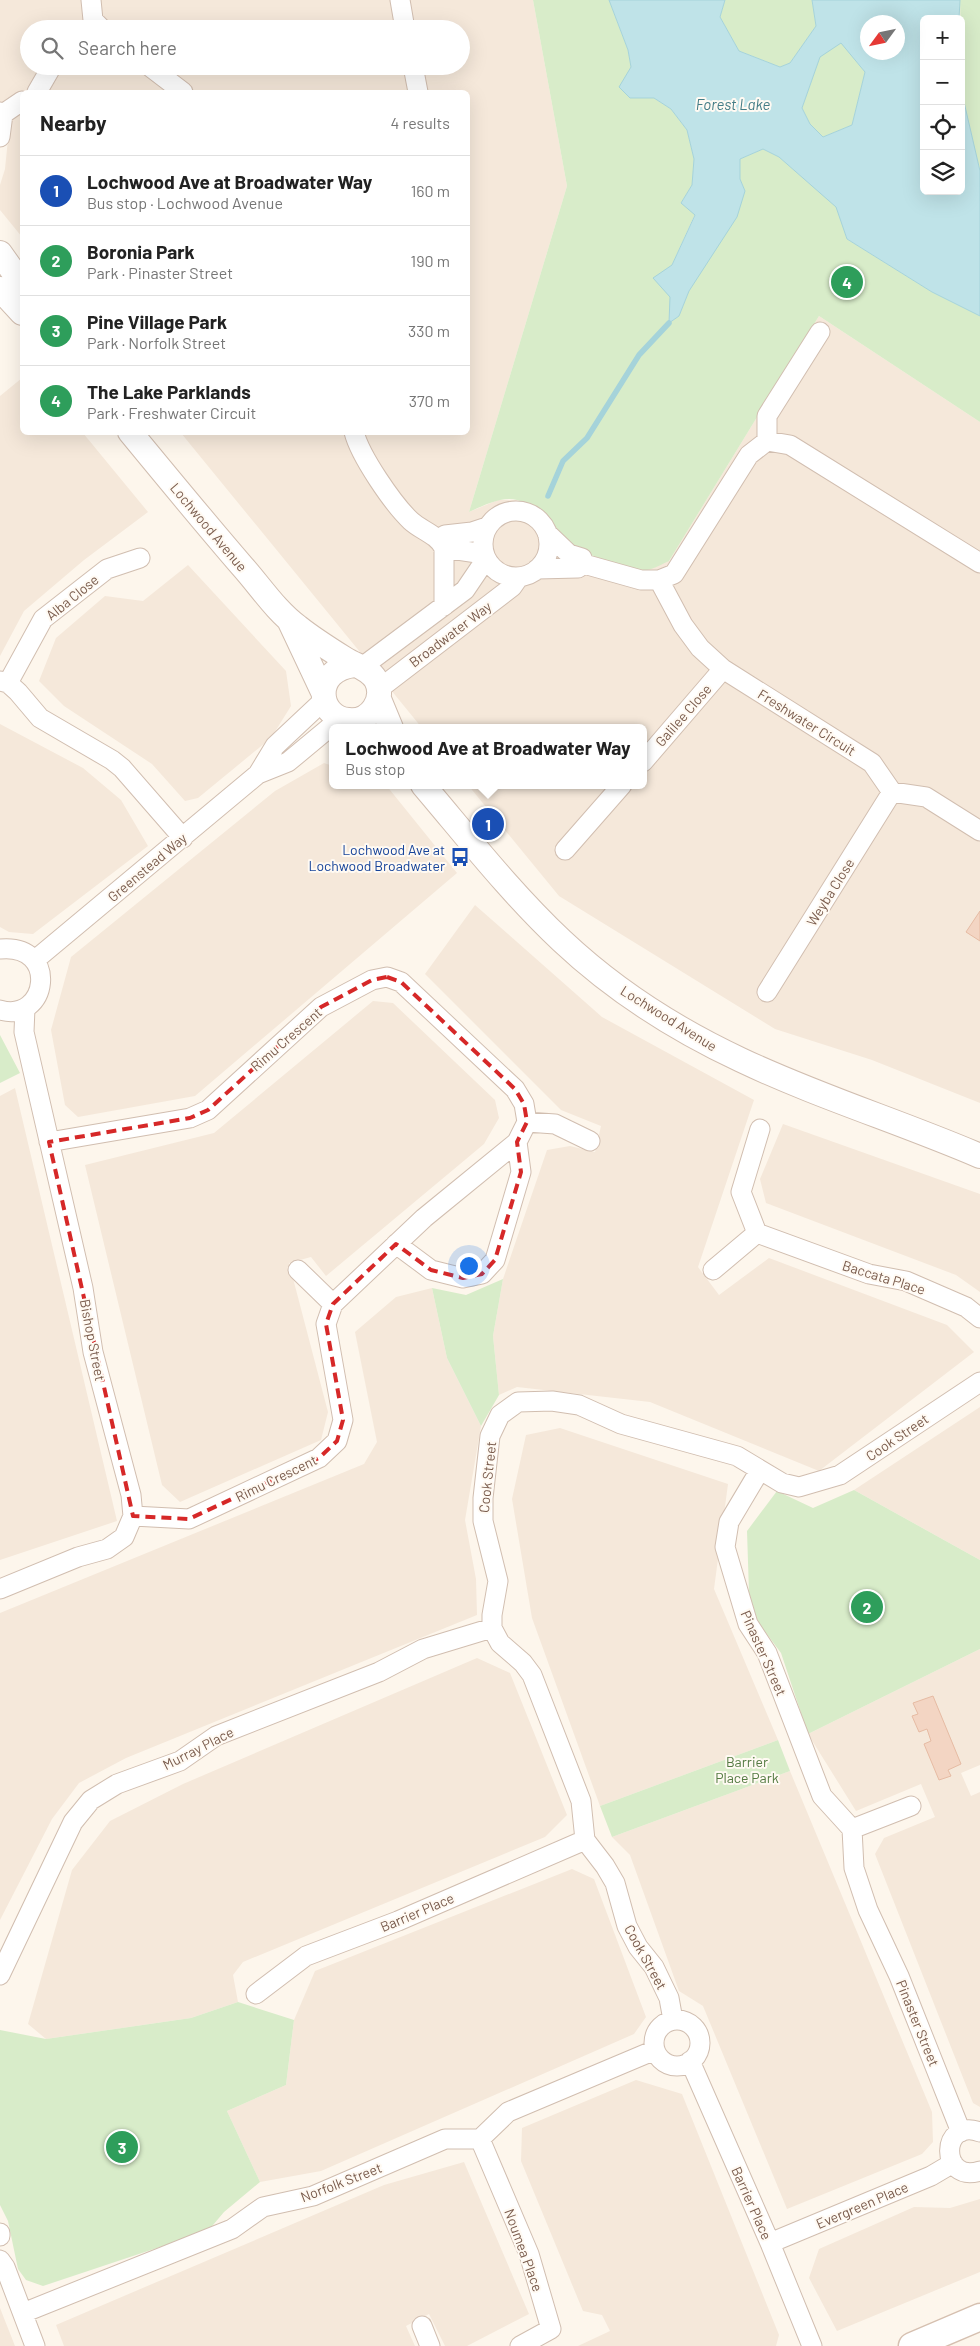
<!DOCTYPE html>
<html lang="en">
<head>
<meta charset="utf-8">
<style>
  :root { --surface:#fff; --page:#f2f2f2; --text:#222; --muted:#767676; --line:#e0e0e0; --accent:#e76f51 }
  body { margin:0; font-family:Barlow,sans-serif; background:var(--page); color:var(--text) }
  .controls { position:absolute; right:15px; top:15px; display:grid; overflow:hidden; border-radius:8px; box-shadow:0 5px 20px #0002 }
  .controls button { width:45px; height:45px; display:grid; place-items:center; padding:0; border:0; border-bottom:1px solid var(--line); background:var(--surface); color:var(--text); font:25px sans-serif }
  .compass { position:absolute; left:860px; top:15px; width:45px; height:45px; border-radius:50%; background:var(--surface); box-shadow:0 5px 20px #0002; rotate:237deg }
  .you { position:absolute; left:468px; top:1265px; width:18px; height:18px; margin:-12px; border:4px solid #fff; border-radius:50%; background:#1a73e8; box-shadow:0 0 0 8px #1a73e833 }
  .badge { display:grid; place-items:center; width:32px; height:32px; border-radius:50%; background:var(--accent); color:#fff; font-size:16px; font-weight:700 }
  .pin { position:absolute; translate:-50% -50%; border:2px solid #fff; box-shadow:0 1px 5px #0006 }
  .popup { position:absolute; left:329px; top:724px; width:318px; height:65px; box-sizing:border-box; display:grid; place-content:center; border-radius:8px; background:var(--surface); filter:drop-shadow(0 1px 4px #0005); font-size:16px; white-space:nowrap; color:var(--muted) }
  .popup b { font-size:19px; color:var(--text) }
  .popup::after { content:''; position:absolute; left:50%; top:100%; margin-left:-10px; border:10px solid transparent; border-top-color:var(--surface) }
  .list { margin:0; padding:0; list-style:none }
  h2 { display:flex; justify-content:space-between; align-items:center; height:65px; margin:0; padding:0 20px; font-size:21px }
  h2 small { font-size:16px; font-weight:400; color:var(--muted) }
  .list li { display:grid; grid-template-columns:32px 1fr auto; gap:15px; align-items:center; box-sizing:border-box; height:70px; padding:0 20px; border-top:1px solid var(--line) }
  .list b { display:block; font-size:19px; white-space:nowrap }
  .list p { margin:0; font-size:16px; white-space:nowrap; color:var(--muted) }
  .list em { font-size:16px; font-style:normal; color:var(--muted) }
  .icon { flex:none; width:28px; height:28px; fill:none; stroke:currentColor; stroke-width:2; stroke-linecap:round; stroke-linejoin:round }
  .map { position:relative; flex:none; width:980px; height:2346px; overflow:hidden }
  .search { position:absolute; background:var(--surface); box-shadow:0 5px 20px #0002; left:20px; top:20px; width:450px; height:55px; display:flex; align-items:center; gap:12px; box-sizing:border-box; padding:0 18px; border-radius:28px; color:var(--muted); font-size:19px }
  .panel { position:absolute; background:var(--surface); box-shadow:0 5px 20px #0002; left:20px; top:90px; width:450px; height:345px; border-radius:8px }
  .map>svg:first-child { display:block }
</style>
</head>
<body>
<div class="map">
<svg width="980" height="2346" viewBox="0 0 980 2346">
  <rect width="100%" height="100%" fill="#fdf6ec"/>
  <path fill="#f5e8da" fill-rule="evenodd" d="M0,0H533L567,186L469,512L498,500H516L542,514L556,535L669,561L819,316L980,422V1103L872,1060L775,1029L559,896L468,785H643V728H422L181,433L468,432V92H22V237L0,210V185L5,169L9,129L0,105ZM29,29H461V66H29Z
    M22,378V432L83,433L148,512L84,560L24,611L0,656V396Z
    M188,565L286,671L291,706L271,738L198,798L185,801L152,764L64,706L39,681L56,638L105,596L143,601Z
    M0,724L83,768L121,800L148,846L33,934L9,932L0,927Z
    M324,763L333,766V785H386L457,873L195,1096L78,1117L65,1105L51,1030L71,957L275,791Z
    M475,905L602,1017L754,1100L698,1267L719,1295L769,1258L947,1325L974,1352L819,1471L650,1402L517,1387L499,1395L493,1336L503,1279L547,1150L570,1146L595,1152L601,1126L561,1110L425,974Z
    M373,1001L393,1003L495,1100L499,1118L484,1144L326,1276L311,1257L289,1263L328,1412L321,1440L180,1502L162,1485L85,1165L214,1133Z
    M15,1088L117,1521L0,1560V1096Z
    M783,1124L980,1194V1292L956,1275L766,1203L760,1179Z
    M432,1288L447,1358L481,1426L465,1520L476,1579L477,1615L126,1758L79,1783L52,1819L0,1920V1613L364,1464L377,1442L355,1332L396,1297Z
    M980,1407V1560L854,1490Z
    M560,1428L728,1484L714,1589L778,1740L600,1806L532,1618L512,1499L526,1435Z
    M980,1649V1765L961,1773L971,1796L980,1792V2107L973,2103L875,1854L884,1838L935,1817L921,1784L856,1811L808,1734Z
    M477,1658L510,1673L567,1815L545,1837L243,1962L233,1975L238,2002L191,2018L46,2039L28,2024L72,1870L110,1821L183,1784Z
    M790,1771L932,2112L933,2142L922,2154L787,2209L703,2006L679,1991L630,1855L612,1837Z
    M572,1869L594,1879L646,2017L634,2034L321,2171L260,2182L227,2111L286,2085L294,2020L315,1971Z
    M636,2080L682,2094L779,2335L776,2346H578L610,2331L602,2315L583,2311L521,2161L522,2128Z
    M464,2162L529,2314L467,2346H445L429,2314L406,2326L415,2346H64L56,2325L384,2185Z
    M980,2199V2272L837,2331L809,2278L819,2249L914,2207L950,2208Z
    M0,2308L15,2346H0Z"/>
  <path fill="#d8ecc9" d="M533,0H609L628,50L631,67L620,87L630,98H654L671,109L687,130L694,159L692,185L681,203L695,214L672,265L669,323L679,316L689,291L745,191L740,179V159L763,149L779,157L837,207L847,239L932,292L980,316V422L819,316L669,561C662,564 654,569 647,570C626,571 571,550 556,535C543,521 539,506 517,500C501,496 483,506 469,512L567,186Z
    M725,0H812L816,26L790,63L780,67L739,51L720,17Z
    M960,0H980V171L962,97Z
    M841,42L865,72L852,125L823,137L810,124L802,108L820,56Z
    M0,1035L20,1073L0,1083Z
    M503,1279L493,1336L499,1395L481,1426L447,1358L432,1288L466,1295Z
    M854,1490L980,1560V1649L808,1734L781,1653L758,1622L749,1593L747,1531L777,1491L813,1508Z
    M778,1740L790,1771L612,1837L600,1806Z
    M238,2002L294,2020L286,2085L227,2111L260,2182L224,2212L208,2231L43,2286L26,2280L18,2269L8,2221L0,2205V2030L46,2039L191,2018Z"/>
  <path fill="#bfe3e8" stroke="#a5d3da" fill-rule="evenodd" d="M609,0H725L720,17L739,51L780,67L790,63L816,26L812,0H960L959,19H924V191H961V89L980,171V316L932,292L847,239L836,207L779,157L763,149L740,159V179L745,191L737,217L689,291L679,316L669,323L670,297L653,278L672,265L695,215L681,203L692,185L694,159L687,130L671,109L654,98H630L619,87L631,67L628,50ZM868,22H898V52H868ZM841,43L865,72L852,125L823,137L810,124L802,108L820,57Z"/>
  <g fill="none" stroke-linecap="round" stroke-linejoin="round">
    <path stroke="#a5d3da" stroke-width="5.5" d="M548,496L563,461L587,438L639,355L669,323"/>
  </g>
  <path fill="#f3d5c3" stroke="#e6bba3" d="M980,911V941L966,932Z
    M933,1696L961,1764L948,1770L951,1776L939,1780L924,1744L931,1741L927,1729L919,1732L912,1716L918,1714L913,1703Z"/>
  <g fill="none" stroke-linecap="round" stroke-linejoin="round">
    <g stroke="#d1beb0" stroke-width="21">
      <path id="minor" d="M91,0L93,20L102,29
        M400,0L405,29
        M149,66L183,92
        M413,66L418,92
        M37,92L52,66
        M0,112L3,114L0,137
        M3,114L22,101
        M354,432C360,456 393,504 411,521C422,531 437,534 444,548L484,554
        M767,441V416L820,332
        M483 544a33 33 0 1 1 66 0a33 33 0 1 1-66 0Z
        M547,533L569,554L582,558L584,564L641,580H659L674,574L749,455L767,441L790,445L980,563
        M440,539L445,535L472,532L487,527
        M537,569L578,568L584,564
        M659,580L683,625L700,648L723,669L872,763L892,792L926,797L980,831
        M444,606V548
        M362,667L465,590L486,559
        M0,681L8,683L18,692L40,718L112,760L122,768L183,838
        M8,683L43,619L107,569L140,558
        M379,689L512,587L519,577
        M643,762L723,669
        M258,774L288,762L341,718
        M565,850L622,785
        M0,949C60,943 48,1024 0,1010
        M35,960L258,774L275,746L324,700
        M767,992L892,792
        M527,1122L555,1124L590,1141
        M760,1129L741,1192L757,1233L869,1274L906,1281L966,1307L980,1318
        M49,1142L190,1118L208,1110L321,1007L372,980L387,977L401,982L515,1089L524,1104L527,1122L517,1142L424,1218L333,1304L326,1324L343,1420L337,1441L319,1458L189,1519L133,1516
        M396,1244L431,1270L463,1278L482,1274L495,1260L521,1172L517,1142
        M298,1270L333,1304
        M713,1270L757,1233
        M760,1470L729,1522L725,1547L748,1624L767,1653L822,1796L852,1829L854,1868L868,1910L899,1976L961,2132
        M0,1589L78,1557L107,1549L124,1537L133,1516L131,1495L93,1352L83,1288L24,1032L25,1008
        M852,1829L911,1806
        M0,1975L73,1822L91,1800L117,1784L180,1761L216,1736L379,1672L423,1649L492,1628
        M256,1994L306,1956L398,1921L585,1840
        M673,2020L669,1998L654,1967L638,1947L627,1926L615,1883L605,1866L585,1840L581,1801L532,1675L523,1663L500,1643L492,1628V1615L498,1581L483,1521V1498L490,1436L500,1415L518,1402L552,1401L579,1405L621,1424L737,1456L782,1483L799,1487L840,1475L980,1382
        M654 2043a23 23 0 1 1 46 0a23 23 0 1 1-46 0Z
        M690,2061L770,2243L812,2346
        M980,2132C940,2117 939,2184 980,2171
        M480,2139L529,2254L551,2329L520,2346
        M0,2233V2236
        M770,2243L931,2176L953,2163
        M0,2260L5,2267L35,2346
        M23,2313L232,2229L263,2207L313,2196L445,2139H480L508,2112L655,2050
        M422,2326L430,2346"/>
    </g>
    <g stroke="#d1beb0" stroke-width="26">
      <path id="tertiary" d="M0,253L22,284
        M0,289L22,313
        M130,432C167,477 204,522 242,566C260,586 276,611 298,627C313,639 329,649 345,659C356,666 369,668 376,680C386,699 370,723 348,720C317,717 312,670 354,665
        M290,622L323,692
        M379,699L391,728
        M423,785C468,838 511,893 562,941C613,989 677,1030 741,1060C819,1097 901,1122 980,1156"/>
    </g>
    <g stroke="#d6c0b0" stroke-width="29">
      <path id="secondary" d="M912,2346L980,2317"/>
    </g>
    <use href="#minor" stroke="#fff" stroke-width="19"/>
    <use href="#tertiary" stroke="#fff" stroke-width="24"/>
    <use href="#secondary" stroke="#fff" stroke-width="26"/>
  </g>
  <path fill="none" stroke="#d62828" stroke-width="4" stroke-dasharray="10 6" stroke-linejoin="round" d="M387,977L401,982L515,1089L524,1104L527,1122L517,1142L521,1172L495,1260L482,1274L463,1278L431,1270L396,1244L333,1304L326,1324L343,1420L337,1441L319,1458L189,1519L133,1516L49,1142L190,1118L208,1110L321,1007L372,980Z"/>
  <defs>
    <g id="bus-bare" transform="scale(1.5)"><path d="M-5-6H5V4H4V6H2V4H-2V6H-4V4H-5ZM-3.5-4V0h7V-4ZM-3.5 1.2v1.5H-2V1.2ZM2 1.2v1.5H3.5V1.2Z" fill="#1a4fb4" stroke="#fffaf3" stroke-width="2.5" paint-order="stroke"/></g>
  </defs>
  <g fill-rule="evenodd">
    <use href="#bus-bare" x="460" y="857"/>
  </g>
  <g text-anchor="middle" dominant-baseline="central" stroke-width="4" stroke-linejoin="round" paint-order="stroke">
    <g font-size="14" fill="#7a5c4d" stroke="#fffaf3">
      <text transform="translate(209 527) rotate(50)">Lochwood Avenue</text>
      <text transform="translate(72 597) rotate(-39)">Alba Close</text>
      <text transform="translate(450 634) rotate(-37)">Broadwater Way</text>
      <text transform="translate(683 715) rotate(-49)">Galilee Close</text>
      <text transform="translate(807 722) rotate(32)">Freshwater Circuit</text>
      <text transform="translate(147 867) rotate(-40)">Greenstead Way</text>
      <text transform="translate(830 892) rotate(-58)">Weyba Close</text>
      <text transform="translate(669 1018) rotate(32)">Lochwood Avenue</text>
      <text transform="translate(286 1039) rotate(-41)">Rimu Crescent</text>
      <text transform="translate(884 1277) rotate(17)">Baccata Place</text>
      <text transform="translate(93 1340) rotate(79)">Bishop Street</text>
      <text transform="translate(897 1437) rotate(-34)">Cook Street</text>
      <text transform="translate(487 1477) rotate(-84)">Cook Street</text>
      <text transform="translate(276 1478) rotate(-26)">Rimu Crescent</text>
      <text transform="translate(764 1653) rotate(66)">Pinaster Street</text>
      <text transform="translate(198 1748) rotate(-27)">Murray Place</text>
      <text transform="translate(417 1912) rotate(-23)">Barrier Place</text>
      <text transform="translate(646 1957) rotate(61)">Cook Street</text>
      <text transform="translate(918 2023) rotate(68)">Pinaster Street</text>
      <text transform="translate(341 2182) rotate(-21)">Norfolk Street</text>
      <text transform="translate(752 2203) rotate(66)">Barrier Place</text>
      <text transform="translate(862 2205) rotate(-23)">Evergreen Place</text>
      <text transform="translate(524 2250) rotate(70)">Noumea Place</text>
    </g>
    <g font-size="14" fill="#164399" stroke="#fffaf3" text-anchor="end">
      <text x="445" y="849">Lochwood Ave at<tspan x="445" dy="16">Lochwood Broadwater</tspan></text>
    </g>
    <g font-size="14" fill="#537a41" stroke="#fffaf3">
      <text x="747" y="1761">Barrier<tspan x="747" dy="16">Place Park</tspan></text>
    </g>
    <g font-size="15" font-style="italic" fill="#437c86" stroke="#fffaf3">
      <text x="733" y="104">Forest Lake</text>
    </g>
  </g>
</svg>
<div class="controls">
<button>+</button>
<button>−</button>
<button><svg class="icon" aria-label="locate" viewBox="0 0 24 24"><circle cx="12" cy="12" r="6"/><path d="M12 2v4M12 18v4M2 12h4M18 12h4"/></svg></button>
<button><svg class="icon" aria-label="layers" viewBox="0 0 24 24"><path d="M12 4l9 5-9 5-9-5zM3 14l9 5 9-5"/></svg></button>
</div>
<svg class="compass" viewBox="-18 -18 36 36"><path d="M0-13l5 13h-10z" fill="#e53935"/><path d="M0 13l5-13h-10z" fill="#767676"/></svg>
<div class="you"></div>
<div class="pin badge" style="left:488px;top:824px;background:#1a4fb4">1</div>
<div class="popup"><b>Lochwood Ave at Broadwater Way</b>Bus stop</div>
<div class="pin badge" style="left:867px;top:1607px;background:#2e9e5b">2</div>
<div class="pin badge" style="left:122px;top:2147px;background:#2e9e5b">3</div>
<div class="pin badge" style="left:847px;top:282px;background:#2e9e5b">4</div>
<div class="search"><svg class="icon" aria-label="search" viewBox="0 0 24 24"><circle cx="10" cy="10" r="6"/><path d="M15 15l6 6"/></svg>Search here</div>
<section class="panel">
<h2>Nearby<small>4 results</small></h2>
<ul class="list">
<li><span class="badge" style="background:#1a4fb4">1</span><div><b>Lochwood Ave at Broadwater Way</b><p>Bus stop · Lochwood Avenue</p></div><em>160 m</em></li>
<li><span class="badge" style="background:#2e9e5b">2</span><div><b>Boronia Park</b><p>Park · Pinaster Street</p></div><em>190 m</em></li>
<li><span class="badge" style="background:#2e9e5b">3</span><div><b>Pine Village Park</b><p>Park · Norfolk Street</p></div><em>330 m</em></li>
<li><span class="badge" style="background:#2e9e5b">4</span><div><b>The Lake Parklands</b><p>Park · Freshwater Circuit</p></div><em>370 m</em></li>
</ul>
</section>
</div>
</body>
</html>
